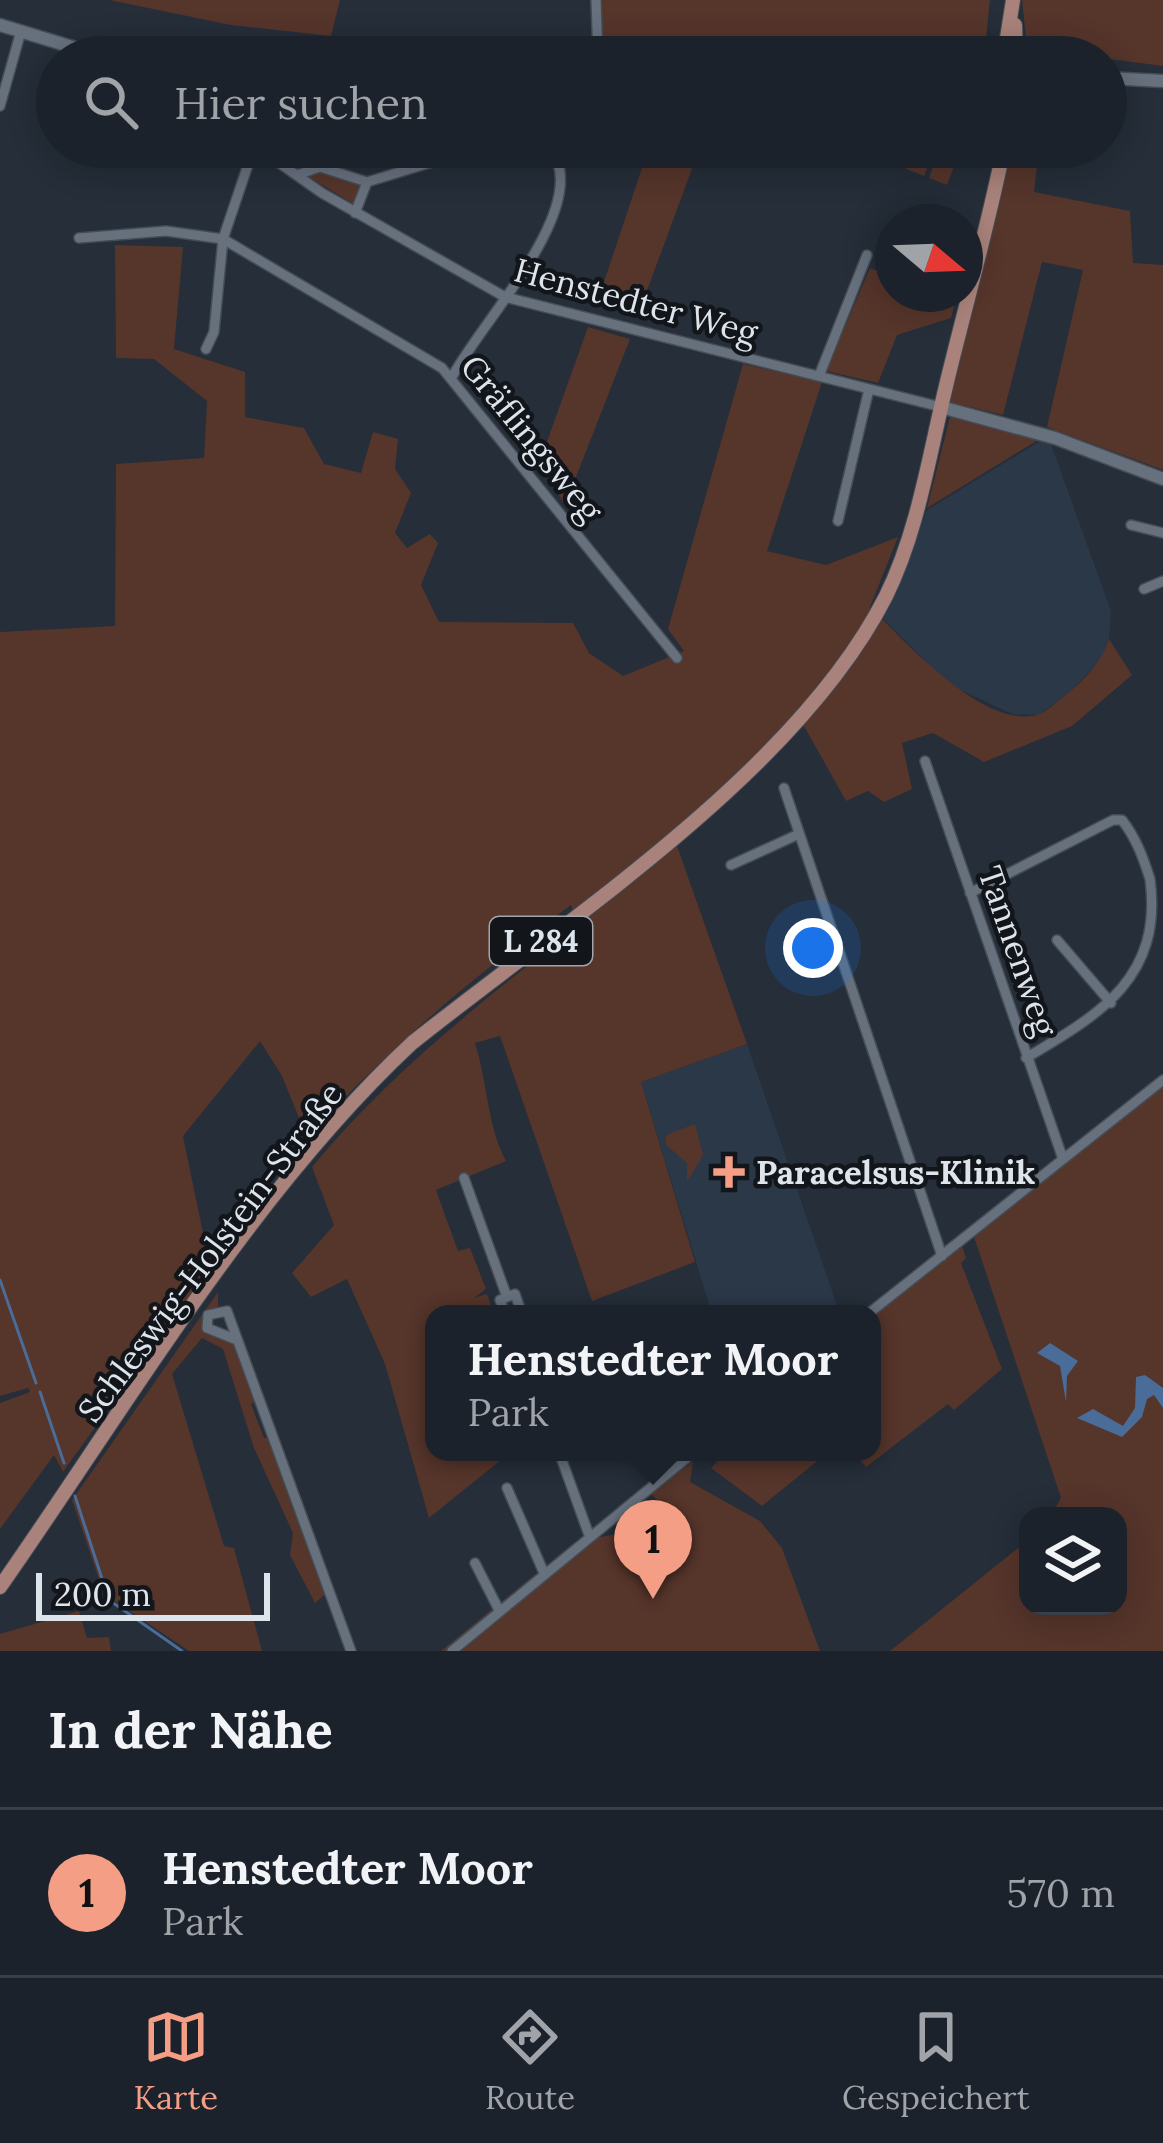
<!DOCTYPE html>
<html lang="de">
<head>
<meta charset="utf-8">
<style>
  :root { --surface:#1c222b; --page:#292f37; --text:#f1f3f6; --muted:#a0a4a9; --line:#3a3f47; --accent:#f49e86 }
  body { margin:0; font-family:Lora,serif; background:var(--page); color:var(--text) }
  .controls { position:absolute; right:36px; bottom:36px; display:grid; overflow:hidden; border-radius:24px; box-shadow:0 6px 30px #0003 }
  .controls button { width:108px; height:108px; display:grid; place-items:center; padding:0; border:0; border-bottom:3px solid var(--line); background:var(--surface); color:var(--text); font:60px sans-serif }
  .compass { position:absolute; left:875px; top:204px; width:108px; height:108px; border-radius:50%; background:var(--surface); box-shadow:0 6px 30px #0003; rotate:109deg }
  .scale { position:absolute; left:36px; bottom:30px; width:234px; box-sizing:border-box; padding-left:12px; border:6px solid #dee4ec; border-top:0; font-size:33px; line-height:42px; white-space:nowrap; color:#dee4ec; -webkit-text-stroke:9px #12161b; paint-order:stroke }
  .you { position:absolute; left:813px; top:948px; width:42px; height:42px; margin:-30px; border:9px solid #fff; border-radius:50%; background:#1a73e8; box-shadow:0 0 0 18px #1a73e833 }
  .badge { display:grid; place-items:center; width:78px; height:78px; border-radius:50%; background:var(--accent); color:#111; font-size:39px; font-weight:700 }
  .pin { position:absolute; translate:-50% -99px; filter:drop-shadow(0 3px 6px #0008) }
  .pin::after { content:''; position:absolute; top:63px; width:42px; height:36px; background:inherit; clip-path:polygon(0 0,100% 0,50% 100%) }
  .popup { position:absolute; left:425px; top:1305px; width:456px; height:156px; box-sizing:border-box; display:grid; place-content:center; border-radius:24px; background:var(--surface); filter:drop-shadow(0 3px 9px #0005); font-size:39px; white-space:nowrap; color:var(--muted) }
  .popup b { font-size:45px; color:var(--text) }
  .popup::after { content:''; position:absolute; left:50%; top:100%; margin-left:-24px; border:24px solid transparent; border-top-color:var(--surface) }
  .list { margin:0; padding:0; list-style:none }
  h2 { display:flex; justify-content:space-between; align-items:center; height:156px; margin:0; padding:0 48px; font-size:51px }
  h2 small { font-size:39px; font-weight:400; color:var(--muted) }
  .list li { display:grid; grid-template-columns:78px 1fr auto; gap:36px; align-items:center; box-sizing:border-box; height:168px; padding:0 48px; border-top:3px solid var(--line) }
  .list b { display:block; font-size:45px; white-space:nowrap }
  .list p { margin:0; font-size:39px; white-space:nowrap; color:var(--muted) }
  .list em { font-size:39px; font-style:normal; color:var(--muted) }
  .icon { flex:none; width:66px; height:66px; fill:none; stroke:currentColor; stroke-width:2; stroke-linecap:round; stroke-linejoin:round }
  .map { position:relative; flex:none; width:1163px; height:1651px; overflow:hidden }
  .search { position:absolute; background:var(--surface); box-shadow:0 6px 30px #0003; left:36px; right:36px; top:36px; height:132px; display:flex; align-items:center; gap:30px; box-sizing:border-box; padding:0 42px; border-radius:66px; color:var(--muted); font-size:45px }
  .sheet { height:324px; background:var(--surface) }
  nav { display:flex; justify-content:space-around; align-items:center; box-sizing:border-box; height:168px; border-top:3px solid var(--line); background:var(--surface); font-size:33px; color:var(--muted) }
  nav a { display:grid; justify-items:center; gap:6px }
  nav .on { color:var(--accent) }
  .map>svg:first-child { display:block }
</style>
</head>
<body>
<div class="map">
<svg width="1163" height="1651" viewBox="0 0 1163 1651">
  <rect width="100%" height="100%" fill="#252e39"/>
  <path fill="#2a3848" d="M1040,441L1051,444L1111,611L1109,639L1102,659L1070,692L1039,715L1012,714L950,685L883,619L927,510Z
    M747,1044L840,1314H712L641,1082Z"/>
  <path fill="#56352b" d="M109,0H340L331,36L231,25Z
    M597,0H990L984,56L599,51Z
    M1022,0H1163V66L1027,48Z
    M649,147H700L638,315L597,303Z
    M853,147H935L924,176Z
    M940,147L961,148L947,185L929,178Z
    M1008,147H1039L1034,192L1130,211L1133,263L1163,265V470L1047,427L1083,270L1042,262L1003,415L950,402Z
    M321,172L358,183L362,188L354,204L309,177Z
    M115,245L183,247L174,349L245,372V417L304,428L324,464L361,473L373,432L398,439L395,469L411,493L395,533L407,548L430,534L438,543L421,585L439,622L573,623L589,653L623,676L684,651L668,629L743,364L822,382L767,551L826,565L898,537L870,607C903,639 986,733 1040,714C1047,711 1057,702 1063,697C1084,681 1101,663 1109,639L1132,675L1072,726L984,762L933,733L902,743L912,789L884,802L868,791L846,801L804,726L677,846L747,1044L641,1082L695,1262L592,1301L500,1036L475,1043C488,1084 487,1125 506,1161L436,1190L458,1251L470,1248L486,1289L474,1298L487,1294L494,1314H434V1452H511L429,1518L385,1364L347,1279L311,1297L292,1273L334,1225L312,1167C390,1073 482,1001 578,926L571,905C474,976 387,1049 307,1138L282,1076L260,1041L183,1136L210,1267L63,1472L54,1455L0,1529V1403L30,1392L28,1388L0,1396V632L115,626L116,464L204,458L207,401L154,359L116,358Z
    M870,268L893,277V294H957L951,318L897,335L878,383L826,371Z
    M588,327L630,339L565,505L539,464Z
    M950,417L1038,440L927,508Z
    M1163,1083V1651H890L1028,1540V1606H1118V1516H1051L1061,1498L974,1237Z
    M695,1124L703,1155L687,1182V1163L666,1145V1135Z
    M962,1246L966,1258L961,1263L1002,1369L954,1410L948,1404L866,1467L853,1452H872V1316Z
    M218,1292V1306L204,1320L235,1342L256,1401L251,1404L264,1438H270L327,1593L315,1603L290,1555L293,1533L254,1448L223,1349L202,1338L172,1374L224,1546L234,1548L262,1651H189L104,1594L72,1500Z
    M726,1452H826L827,1453L762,1506L711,1468Z
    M693,1462L690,1482L760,1521L782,1548L820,1651H441L575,1542L653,1527L665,1510L650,1492Z
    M79,1611L87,1638L109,1637L111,1651H0V1634Z"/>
  <path fill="#496c98" d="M1050,1343L1078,1361L1067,1376L1066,1402L1060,1366L1037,1353Z
    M1145,1375L1163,1388V1408L1154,1395L1147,1399L1142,1417L1122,1437L1077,1418L1093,1409L1123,1426L1135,1408L1136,1377Z"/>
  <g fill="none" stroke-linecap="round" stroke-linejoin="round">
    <path stroke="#496c98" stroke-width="3" d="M0,1280L36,1383
      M40,1392L64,1463
      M75,1496L109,1600L182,1651"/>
    <g stroke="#444c55" stroke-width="12">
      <path id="street" d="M596,0L598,57
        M0,106L21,31
        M267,147L275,160L322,193L505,297L941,407
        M297,175L320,167L367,182L482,147
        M355,213L367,182
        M79,238L166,231L223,239L254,147
        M206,349L214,332L223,239L442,368L677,658
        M819,376L867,255
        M451,379C477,326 598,203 549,147
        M838,521L869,389
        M1131,525L1163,533
        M1144,589L1163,581
        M925,761L1063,1159
        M784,788L942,1256
        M731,865L799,834
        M970,893L1113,820H1122C1136,838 1143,857 1150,879C1163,978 1100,1014 1026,1058
        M1057,940L1111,1003
        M464,1178L507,1297L515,1294L522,1314
        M505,1314L500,1300L507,1297
        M868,1314L1163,1080
        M237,1340L207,1328L208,1315L227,1311L351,1651
        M559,1452L589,1535
        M507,1488L544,1573
        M475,1563L499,1610
        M452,1651L694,1452"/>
    </g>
    <g stroke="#444c55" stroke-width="15">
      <path id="secondary" d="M0,25L105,57
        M1106,78L1163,81
        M941,407L1055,438L1163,479"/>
    </g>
    <g stroke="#444c55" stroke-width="16">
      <path id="primary" d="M1015,25L1016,57
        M1004,57L1013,0
        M0,1587C126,1407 252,1192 412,1043C564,921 797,772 886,596C918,531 929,456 946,386C965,307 988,227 1004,147"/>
    </g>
    <use href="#street" stroke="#67717e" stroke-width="9"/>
    <use href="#secondary" stroke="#67717e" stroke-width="12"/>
    <use href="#primary" stroke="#a9827b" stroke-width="14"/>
  </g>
  <path fill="#f49e86" stroke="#12161b" stroke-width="4.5" d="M723 1154h12v12h12v12h-12v12h-12v-12h-12v-12h12z"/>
  <g text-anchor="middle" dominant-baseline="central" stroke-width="9" stroke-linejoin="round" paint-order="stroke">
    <rect fill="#12161b" stroke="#a1a6ad" stroke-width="3" x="490" y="917" width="102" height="48" rx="9"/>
    <g font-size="30" font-weight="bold" fill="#dee4ec">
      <text x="541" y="941">L 284</text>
    </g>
    <g font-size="33" fill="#dee4ec" stroke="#12161b">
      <text transform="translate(636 301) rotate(15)">Henstedter Weg</text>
      <text transform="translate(532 438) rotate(51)">Gräflingsweg</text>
      <text transform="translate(1018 951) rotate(71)">Tannenweg</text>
      <text transform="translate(210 1252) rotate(-53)">Schleswig-Holstein-Straße</text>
    </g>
    <g font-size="33" font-weight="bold" fill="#dee4ec" stroke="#12161b" text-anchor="start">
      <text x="756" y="1172">Paracelsus-Klinik</text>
    </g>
  </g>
</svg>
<div class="controls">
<button><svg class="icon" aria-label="layers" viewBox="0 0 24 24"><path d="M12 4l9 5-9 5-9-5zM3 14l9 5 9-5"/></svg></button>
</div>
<svg class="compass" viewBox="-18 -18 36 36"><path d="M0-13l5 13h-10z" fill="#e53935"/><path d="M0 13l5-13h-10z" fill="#a0a4a9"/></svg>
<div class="scale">200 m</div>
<div class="you"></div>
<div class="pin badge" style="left:653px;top:1599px">1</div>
<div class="popup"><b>Henstedter Moor</b>Park</div>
<div class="search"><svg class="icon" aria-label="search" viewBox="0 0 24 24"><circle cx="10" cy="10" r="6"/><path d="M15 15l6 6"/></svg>Hier suchen</div>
</div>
<section class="sheet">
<h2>In der Nähe<small></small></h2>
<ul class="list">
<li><span class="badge">1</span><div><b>Henstedter Moor</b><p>Park</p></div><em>570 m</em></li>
</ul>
</section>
<nav>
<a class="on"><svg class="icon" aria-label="map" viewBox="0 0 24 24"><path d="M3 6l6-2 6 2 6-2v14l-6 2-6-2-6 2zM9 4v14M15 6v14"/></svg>Karte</a>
<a><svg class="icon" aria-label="directions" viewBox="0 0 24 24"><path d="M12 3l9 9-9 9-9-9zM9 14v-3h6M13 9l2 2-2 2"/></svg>Route</a>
<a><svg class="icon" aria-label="saved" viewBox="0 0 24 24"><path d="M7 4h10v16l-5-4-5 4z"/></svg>Gespeichert</a>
</nav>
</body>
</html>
